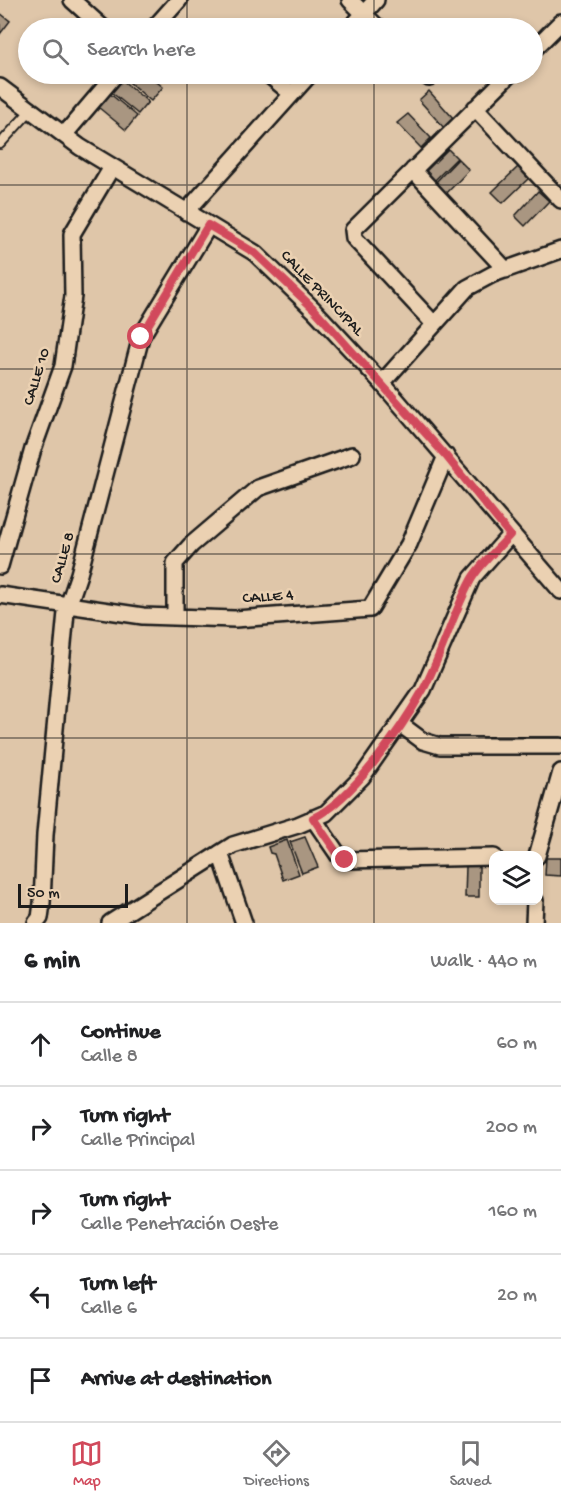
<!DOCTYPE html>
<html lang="en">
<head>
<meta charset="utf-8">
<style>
  :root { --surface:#fff; --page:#f2f2f2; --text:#202124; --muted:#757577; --line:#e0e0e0; --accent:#d1495b }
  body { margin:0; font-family:"Gochi Hand",sans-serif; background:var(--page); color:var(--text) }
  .controls { position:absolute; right:18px; bottom:18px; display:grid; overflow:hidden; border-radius:12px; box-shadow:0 3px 9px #0003 }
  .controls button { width:54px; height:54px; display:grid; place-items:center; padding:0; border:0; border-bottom:2px solid var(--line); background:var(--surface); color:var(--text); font:30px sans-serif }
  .scale { position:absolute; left:18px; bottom:15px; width:110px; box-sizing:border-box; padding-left:6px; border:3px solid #1c1c1c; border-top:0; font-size:16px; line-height:21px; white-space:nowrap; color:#1c1c1c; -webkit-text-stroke:4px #ebd1b2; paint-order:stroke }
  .stop { position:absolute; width:18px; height:18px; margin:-14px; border:4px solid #d1495b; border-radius:50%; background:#fff }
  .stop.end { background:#d1495b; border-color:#fff; box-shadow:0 2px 6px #0008 }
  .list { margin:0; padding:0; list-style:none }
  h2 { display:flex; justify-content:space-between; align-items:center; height:78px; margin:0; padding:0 24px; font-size:26px }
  h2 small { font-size:20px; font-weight:400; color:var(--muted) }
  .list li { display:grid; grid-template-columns:39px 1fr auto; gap:18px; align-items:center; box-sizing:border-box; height:84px; padding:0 24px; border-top:2px solid var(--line) }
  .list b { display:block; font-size:22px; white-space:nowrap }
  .list p { margin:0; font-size:20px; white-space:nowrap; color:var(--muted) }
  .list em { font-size:20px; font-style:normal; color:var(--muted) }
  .icon { flex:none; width:33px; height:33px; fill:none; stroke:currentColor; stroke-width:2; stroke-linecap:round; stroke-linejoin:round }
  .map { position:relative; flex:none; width:561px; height:923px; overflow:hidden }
  .search { position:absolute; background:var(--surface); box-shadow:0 3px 9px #0003; left:18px; right:18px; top:18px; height:66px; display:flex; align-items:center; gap:15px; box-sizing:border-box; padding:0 21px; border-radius:33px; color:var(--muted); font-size:22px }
  .sheet { height:498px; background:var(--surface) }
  nav { display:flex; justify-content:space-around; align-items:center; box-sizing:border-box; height:84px; border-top:2px solid var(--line); background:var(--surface); font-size:16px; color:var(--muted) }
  nav a { display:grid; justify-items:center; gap:3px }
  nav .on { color:var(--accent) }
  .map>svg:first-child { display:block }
</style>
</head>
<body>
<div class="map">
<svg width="561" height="923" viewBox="0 0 561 923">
  <rect width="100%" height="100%" fill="#dfc6a9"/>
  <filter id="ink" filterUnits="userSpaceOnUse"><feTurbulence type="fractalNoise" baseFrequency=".0167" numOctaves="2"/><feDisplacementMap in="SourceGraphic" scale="12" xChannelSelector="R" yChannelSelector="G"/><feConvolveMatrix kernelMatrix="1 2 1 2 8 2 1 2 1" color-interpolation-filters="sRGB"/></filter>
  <g filter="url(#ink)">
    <path fill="#a99681" stroke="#1c1c1c" stroke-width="1.5" d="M0,13L10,21L0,34Z
      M125,74H147L163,87L151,101L122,76Z
      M121,79L148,102L138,114L111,92Z
      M429,91L454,119L444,128L419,100Z
      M109,93L137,116L126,130L98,107Z
      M408,114L431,138L421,148L397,123Z
      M448,149L457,158L432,183L423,174Z
      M458,159L469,170L444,196L433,185Z
      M518,167L529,178L503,203L492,192Z
      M538,191L549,201L525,226L515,216Z
      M305,837L318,867L302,873L290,842Z
      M287,840L299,874L283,880L274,854L270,853L268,847Z
      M546,858H561V876L545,875Z
      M466,866H479V897H465Z"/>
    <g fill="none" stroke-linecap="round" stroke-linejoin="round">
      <g stroke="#1c1c1c" stroke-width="12">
        <path id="service" d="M0,144L31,110"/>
      </g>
      <g stroke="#1c1c1c" stroke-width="20">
        <path id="minor" d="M72,0L103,28
          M350,0L378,28
          M154,28L179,0
          M351,28L376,0
          M532,51L561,22
          M268,74L292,94
          M424,74L429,78
          M0,87L80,147L255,253L314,310L382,383L561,591
          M475,108L561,200
          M64,135L116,74
          M413,170L506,270
          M186,212L310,74
          M434,324L354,238L353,230L510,74
          M382,383L467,288L493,274L561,250
          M0,566L33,449L63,366L73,296L72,234L112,167
          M0,595L143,616L235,619L370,609L409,544L446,456
          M175,617V563L191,545L258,488L352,455
          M400,724L423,741L440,746H561
          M313,818L339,856L345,860L494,857
          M220,853L244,923
          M537,856L561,772
          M36,923L40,918L42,903L45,835L66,612L79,574L141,337L209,225
          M110,923L233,845L298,825L326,813L362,777L423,690L472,578L510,535
          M534,923L535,900"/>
      </g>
      <use href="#service" stroke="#ebd1b2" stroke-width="8"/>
      <use href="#minor" stroke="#ebd1b2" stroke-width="15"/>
    </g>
  </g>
  <g fill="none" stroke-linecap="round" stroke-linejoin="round" filter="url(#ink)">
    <path stroke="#d1495b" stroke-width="8" d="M141,337L208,225L255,253L314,309L446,456L510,535C498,549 480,564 471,580C452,615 442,655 423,690C402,728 352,800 313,818L339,856L345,860"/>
  </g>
  <path fill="none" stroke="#1c1c1c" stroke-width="1.5" stroke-opacity="0.55" d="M187,0V28M374,0V28M187,74V923M374,74V923M0,185H561M0,369H561M0,554H561M0,738H561"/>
  <g text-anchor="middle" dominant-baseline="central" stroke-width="5" stroke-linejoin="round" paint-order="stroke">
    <g font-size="16" fill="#1c1c1c" stroke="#ebd1b2">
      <text transform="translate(321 294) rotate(46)">CALLE PRINCIPAL</text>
      <text transform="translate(38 377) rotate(-73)">CALLE 10</text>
      <text transform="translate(64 558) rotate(-74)">CALLE 8</text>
      <text transform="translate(268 598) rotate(-4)">CALLE 4</text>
    </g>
  </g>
</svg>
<div class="controls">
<button><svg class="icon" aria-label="layers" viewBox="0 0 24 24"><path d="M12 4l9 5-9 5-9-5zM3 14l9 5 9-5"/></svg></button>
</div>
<div class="scale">50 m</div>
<div class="stop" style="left:141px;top:337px"></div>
<div class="stop end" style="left:345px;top:860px"></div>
<div class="search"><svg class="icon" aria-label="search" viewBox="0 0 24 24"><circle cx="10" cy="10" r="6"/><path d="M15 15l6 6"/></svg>Search here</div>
</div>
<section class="sheet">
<h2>6 min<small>Walk · 440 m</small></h2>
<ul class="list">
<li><svg class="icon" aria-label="ahead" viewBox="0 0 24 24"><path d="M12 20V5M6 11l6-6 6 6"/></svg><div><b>Continue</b><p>Calle 8</p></div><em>60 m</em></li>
<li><svg class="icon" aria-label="right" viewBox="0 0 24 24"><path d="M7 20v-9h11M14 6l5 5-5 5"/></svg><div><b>Turn right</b><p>Calle Principal</p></div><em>200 m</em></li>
<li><svg class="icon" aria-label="right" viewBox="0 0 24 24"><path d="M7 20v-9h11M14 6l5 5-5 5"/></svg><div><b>Turn right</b><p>Calle Penetración Oeste</p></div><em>160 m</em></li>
<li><svg class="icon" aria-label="left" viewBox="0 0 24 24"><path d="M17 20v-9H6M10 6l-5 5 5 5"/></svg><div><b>Turn left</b><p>Calle 6</p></div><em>20 m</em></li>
<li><svg class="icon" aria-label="arrive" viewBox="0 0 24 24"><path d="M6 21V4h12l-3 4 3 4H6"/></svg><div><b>Arrive at destination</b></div></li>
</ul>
</section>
<nav>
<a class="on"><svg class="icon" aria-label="map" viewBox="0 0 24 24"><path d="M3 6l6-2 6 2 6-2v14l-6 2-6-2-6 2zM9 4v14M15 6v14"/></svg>Map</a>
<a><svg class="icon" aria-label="directions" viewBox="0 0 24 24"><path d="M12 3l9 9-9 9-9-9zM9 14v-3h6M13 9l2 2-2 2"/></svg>Directions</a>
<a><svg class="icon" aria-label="saved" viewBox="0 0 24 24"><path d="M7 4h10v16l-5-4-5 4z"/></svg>Saved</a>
</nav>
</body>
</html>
